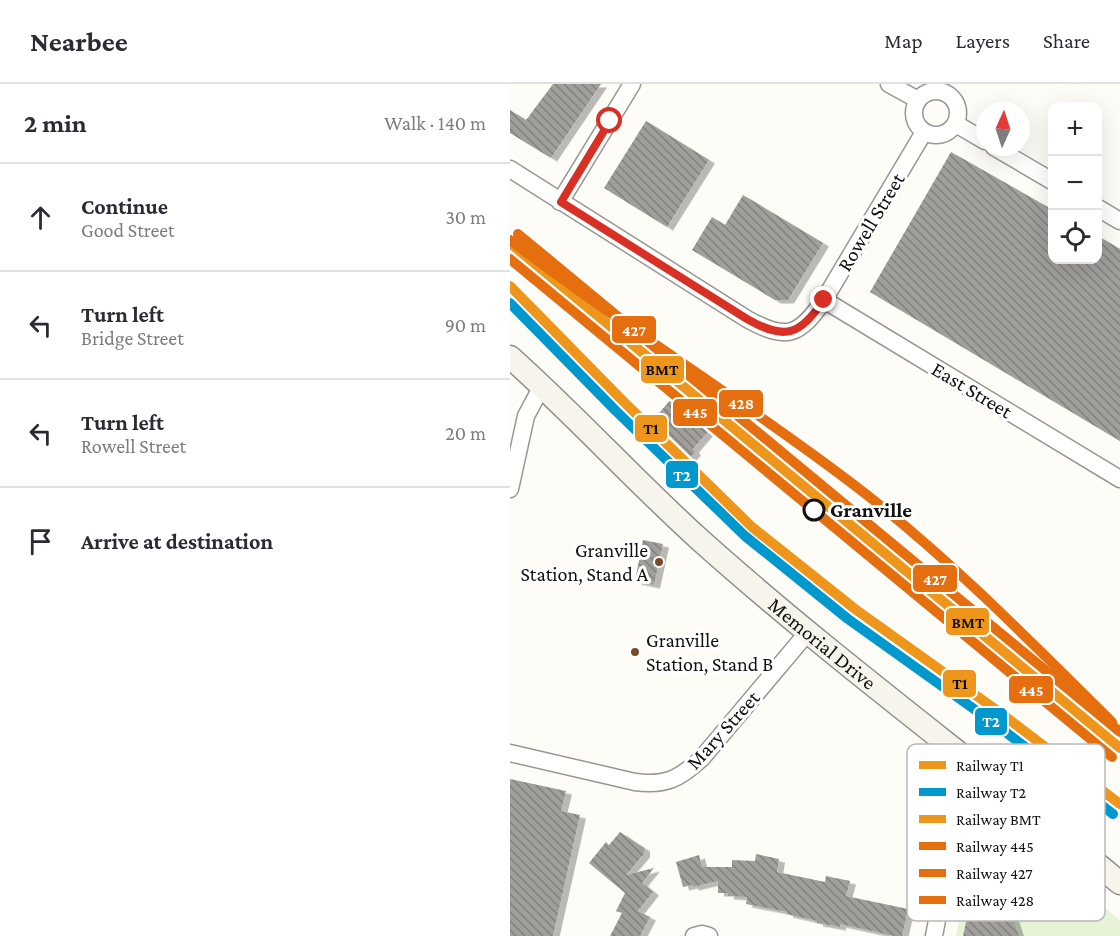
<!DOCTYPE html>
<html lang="en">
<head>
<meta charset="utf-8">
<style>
  :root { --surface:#fff; --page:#f7f7f7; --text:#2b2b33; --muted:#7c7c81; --line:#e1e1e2 }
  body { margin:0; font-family:"Crimson Pro",serif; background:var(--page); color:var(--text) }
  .controls { position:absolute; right:18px; top:18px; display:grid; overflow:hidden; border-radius:12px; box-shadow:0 6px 24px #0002 }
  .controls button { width:54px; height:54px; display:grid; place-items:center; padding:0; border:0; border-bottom:2px solid var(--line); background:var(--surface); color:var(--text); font:30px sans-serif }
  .compass { position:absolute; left:466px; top:18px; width:54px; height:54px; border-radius:50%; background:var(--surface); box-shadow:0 6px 24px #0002; rotate:3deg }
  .stop { position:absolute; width:18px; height:18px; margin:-14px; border:4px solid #d93025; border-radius:50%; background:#fff }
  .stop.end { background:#d93025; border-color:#fff; box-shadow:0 2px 6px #0008 }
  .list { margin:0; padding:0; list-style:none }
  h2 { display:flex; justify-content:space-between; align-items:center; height:78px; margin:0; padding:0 24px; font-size:26px }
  h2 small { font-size:20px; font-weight:400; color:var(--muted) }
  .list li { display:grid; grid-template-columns:39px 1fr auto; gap:18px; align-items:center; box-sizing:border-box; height:108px; padding:0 24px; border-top:2px solid var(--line) }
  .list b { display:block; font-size:22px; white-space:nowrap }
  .list p { margin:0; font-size:20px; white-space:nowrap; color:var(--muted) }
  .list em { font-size:20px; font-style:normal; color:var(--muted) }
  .icon { flex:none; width:33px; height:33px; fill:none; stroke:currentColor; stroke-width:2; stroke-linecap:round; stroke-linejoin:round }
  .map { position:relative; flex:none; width:610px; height:852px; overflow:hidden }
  header { display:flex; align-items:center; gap:36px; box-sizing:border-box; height:84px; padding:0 30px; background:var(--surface); border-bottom:2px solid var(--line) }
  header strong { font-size:28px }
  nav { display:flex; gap:33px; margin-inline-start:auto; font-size:21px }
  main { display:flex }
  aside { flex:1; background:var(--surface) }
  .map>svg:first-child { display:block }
</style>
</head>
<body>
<header>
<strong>Nearbee</strong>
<nav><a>Map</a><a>Layers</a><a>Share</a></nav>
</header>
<main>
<aside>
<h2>2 min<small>Walk · 140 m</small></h2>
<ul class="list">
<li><svg class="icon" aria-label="ahead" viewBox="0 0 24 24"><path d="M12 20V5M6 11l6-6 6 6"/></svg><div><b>Continue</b><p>Good Street</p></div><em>30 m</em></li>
<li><svg class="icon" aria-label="left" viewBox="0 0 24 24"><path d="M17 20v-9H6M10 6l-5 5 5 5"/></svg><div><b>Turn left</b><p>Bridge Street</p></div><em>90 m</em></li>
<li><svg class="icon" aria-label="left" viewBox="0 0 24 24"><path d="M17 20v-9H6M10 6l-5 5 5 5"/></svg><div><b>Turn left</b><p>Rowell Street</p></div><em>20 m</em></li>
<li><svg class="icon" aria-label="arrive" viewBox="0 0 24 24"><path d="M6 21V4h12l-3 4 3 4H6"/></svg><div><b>Arrive at destination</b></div></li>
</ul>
</aside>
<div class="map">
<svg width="610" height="852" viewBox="0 0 610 852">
  <defs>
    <pattern id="building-back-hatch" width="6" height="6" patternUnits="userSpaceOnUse" patternTransform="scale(1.5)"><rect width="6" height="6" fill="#a19f9c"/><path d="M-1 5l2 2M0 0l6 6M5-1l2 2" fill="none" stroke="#82807e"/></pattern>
    <filter id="shadow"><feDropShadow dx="6" dy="3.5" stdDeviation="0" flood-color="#0004"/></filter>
  </defs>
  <rect width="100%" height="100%" fill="#fdfcf7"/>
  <path fill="#e7f3d7" d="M481,736L488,738L520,764L524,763L574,803L576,809L610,836V852H446L469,745L476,737Z"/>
  <path fill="url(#building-back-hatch)" filter="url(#shadow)" d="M43,0H91L41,74L0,49V26L16,36Z
    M136,37L199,76L157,143L94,104Z
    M441,68L543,126V176H588V152L610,165V357L360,208Z
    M233,111L313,159L278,216H265L182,166L202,133L215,141Z
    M188,283L226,315L183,365L185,368L164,392L124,352L141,331L145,334Z
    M133,456L153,460L144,501L125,497Z
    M0,695L56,707L51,727L70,731L43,852H0Z
    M110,748L134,764V770L116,791L144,784L132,799L143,808L128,827L140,833L130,852H100L112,829L106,827L115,809L79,779L96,758L99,761Z
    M246,770L269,775L267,788L315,798L316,792L340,797L336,812L398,825L392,852H384L330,840V843L307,839V837L277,830V828L236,820L237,813L218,812V809H208V797L183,803L182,801L173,803L166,778L189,771L192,783H222V776L245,777Z
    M464,801L495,808L509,852H453Z"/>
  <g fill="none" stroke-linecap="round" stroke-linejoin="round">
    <g stroke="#979795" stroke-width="19">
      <path id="minor" d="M379,0L408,16
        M404 29a22 22 0 1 1 44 0a22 22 0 1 1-44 0Z
        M446,40L475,57
        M484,63L542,97
        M0,85L237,235C277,257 289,252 314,216L414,48
        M50,118L122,0
        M588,124L610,137
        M314,216L610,395
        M0,405L16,332L32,302
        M0,669L125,698C156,702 169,695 192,674L298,548
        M184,852L192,850L199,852
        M424,852L440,768L451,723L459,709L475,690"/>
    </g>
    <g stroke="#8e8d8b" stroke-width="25">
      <g id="secondary">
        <path id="s1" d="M0,273C65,331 124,396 189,455C324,576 471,683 610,799"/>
      </g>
    </g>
    <use href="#minor" stroke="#fffffe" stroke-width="16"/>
    <use href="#secondary" stroke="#f6f4eb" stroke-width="22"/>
    <g stroke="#fff" stroke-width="15">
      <path id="rail-1" d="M0,202L114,318L242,443L345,525L492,630L610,720"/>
    </g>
    <g stroke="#fff" stroke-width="15">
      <path id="rail-2" d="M0,219L106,327L235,452L338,535L485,640L603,730"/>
    </g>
    <g stroke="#fff" stroke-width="15">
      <path id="rail-3" d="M0,159L610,664"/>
    </g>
    <g stroke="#fff" stroke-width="15">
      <path id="rail-4" d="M0,175L602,673"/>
    </g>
    <g stroke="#fff" stroke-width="15">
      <path id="rail-5" d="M8,150L610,648"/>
    </g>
    <g stroke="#fff" stroke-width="15">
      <path id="rail-6" d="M0,156C113,243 235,317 348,404C439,474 520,557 602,638"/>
    </g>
    <use href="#rail-1" stroke="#ed961b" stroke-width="10"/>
    <use href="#rail-2" stroke="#0098cd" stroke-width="10"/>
    <use href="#rail-3" stroke="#ed961b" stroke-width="10"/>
    <use href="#rail-4" stroke="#e56e0f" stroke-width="10"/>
    <use href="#rail-5" stroke="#e56e0f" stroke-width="10"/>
    <use href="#rail-6" stroke="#e56e0f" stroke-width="10"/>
  </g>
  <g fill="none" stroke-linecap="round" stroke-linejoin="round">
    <path stroke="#d93025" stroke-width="8" d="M100,37L51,118L237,235C276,257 289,251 314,216"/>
  </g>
  <circle fill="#fff" stroke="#111" stroke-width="3" cx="304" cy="426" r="10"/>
  <g fill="#7a4b2a" stroke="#fff" stroke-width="2">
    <circle cx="149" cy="478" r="5"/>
    <circle cx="125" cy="568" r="5"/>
  </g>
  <g text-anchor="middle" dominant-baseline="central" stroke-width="6" stroke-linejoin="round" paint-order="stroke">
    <g font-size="20" fill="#111" stroke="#fff" text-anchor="end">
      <text x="138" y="466">Granville<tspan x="138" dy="24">Station, Stand A</tspan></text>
      <text x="136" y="556" text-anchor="start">Granville<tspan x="136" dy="24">Station, Stand B</tspan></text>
    </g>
    <g font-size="21" fill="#111" stroke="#fff">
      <text transform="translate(361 138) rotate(-59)">Rowell Street</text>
      <text transform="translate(462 306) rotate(31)">East Street</text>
      <text stroke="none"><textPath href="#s1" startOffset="424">Memorial Drive</textPath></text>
      <text transform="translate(213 646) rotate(-48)">Mary Street</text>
    </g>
    <g font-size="21" font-weight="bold" fill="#111" stroke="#fff" text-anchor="start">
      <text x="320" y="426">Granville</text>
    </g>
  </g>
  <rect x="397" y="660" width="198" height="177" rx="9" fill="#fff" stroke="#b8b8b8" stroke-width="1.5"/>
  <rect x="409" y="677" width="27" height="8" fill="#ed961b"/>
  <rect x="409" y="704" width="27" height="8" fill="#0098cd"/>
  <rect x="409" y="731" width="27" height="8" fill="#ed961b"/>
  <rect x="409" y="758" width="27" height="8" fill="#e56e0f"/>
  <rect x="409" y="785" width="27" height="8" fill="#e56e0f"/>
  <rect x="409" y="812" width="27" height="8" fill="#e56e0f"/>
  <g font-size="16" fill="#111">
    <text x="446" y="687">Railway T1</text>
    <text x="446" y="714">Railway T2</text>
    <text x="446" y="741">Railway BMT</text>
    <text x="446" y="768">Railway 445</text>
    <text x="446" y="795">Railway 427</text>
    <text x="446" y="822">Railway 428</text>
  </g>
  <g stroke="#fff" stroke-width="2">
    <rect x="101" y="231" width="46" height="29" rx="6" fill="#e56e0f"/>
    <rect x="130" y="271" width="45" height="29" rx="6" fill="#ed961b"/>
    <rect x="208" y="305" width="46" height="29" rx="6" fill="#e56e0f"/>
    <rect x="162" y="314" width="46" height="29" rx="6" fill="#e56e0f"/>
    <rect x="124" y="330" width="34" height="29" rx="6" fill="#ed961b"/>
    <rect x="155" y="376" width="34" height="29" rx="6" fill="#0098cd"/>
    <rect x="402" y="480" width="46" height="29" rx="6" fill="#e56e0f"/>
    <rect x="435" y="523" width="45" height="29" rx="6" fill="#ed961b"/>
    <rect x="432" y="585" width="35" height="29" rx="6" fill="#ed961b"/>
    <rect x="498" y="591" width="46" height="29" rx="6" fill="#e56e0f"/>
    <rect x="464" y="623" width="34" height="29" rx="6" fill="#0098cd"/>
  </g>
  <g font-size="16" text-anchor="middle" font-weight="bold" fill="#fff">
    <text x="124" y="252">427</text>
    <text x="231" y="325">428</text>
    <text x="185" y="334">445</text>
    <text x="172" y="397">T2</text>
    <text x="425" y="501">427</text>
    <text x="521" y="612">445</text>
    <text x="481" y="643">T2</text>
  </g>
  <g font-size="16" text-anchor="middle" font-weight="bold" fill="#111">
    <text x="152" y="291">BMT</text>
    <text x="141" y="350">T1</text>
    <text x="458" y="544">BMT</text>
    <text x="450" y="605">T1</text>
  </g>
</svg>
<div class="controls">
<button>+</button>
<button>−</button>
<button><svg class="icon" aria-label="locate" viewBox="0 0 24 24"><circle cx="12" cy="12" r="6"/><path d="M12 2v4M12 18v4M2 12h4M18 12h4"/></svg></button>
</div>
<svg class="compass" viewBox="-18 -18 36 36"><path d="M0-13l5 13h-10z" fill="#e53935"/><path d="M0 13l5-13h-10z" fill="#7c7c81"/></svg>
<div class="stop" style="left:100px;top:37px"></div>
<div class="stop end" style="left:314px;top:216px"></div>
</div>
</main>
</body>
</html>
